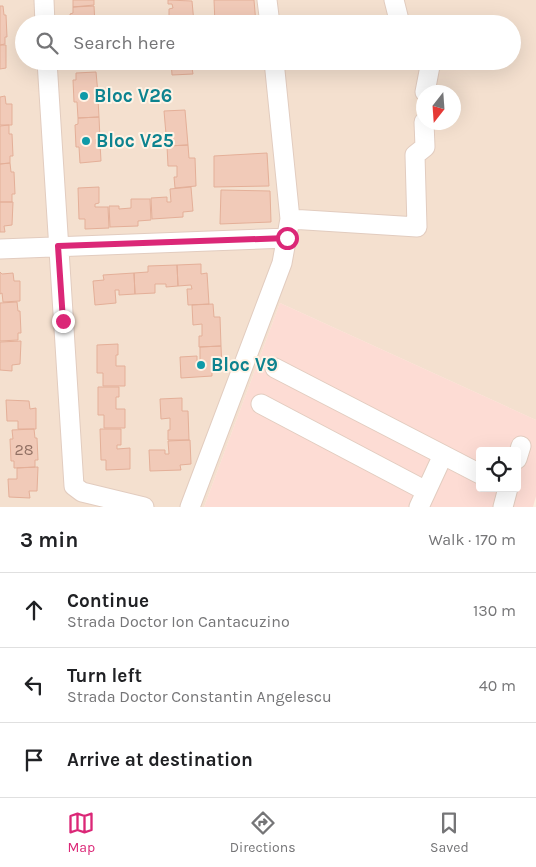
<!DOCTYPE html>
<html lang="en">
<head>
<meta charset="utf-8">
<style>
  :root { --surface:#fff; --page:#f2f2f2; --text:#202124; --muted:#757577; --line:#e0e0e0; --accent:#db2777 }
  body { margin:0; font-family:Karla,sans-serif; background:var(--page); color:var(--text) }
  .controls { position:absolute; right:15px; bottom:15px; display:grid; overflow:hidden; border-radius:5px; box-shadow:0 5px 20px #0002 }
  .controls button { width:45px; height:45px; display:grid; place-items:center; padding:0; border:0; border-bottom:1px solid var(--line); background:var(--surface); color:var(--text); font:25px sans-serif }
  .compass { position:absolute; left:416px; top:85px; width:45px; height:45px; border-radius:50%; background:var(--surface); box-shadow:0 5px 20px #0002; rotate:197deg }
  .stop { position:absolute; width:15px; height:15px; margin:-11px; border:4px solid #db2777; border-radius:50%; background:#fff }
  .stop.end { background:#db2777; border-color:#fff; box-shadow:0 1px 5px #0008 }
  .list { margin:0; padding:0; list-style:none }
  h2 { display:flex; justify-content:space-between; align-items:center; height:65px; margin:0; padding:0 20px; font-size:21px }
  h2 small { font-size:16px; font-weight:400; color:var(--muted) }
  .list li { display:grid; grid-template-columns:32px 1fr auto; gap:15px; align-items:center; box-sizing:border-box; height:75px; padding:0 20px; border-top:1px solid var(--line) }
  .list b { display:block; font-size:19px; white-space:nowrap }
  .list p { margin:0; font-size:16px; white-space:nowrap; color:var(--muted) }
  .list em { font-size:16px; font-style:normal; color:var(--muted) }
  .icon { flex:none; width:28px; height:28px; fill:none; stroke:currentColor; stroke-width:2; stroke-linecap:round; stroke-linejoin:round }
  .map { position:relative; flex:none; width:536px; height:507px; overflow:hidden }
  .search { position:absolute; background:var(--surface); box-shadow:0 5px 20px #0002; left:15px; right:15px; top:15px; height:55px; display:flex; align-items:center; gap:12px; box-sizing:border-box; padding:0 18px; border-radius:28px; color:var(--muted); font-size:19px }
  .sheet { height:290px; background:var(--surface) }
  nav { display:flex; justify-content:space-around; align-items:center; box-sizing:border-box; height:70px; border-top:1px solid var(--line); background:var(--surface); font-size:14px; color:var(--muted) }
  nav a { display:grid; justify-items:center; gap:2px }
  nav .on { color:var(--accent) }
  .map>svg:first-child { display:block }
</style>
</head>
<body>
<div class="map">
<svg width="536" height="507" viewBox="0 0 536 507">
  <rect width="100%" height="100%" fill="#fcefe0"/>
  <path fill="#f4e0cf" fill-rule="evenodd" d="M0,0H536V420L280,303L204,507H0ZM24,24H512V61H24ZM424,92H454V122H424Z"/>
  <path fill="#fddcd4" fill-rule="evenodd" d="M280,303L536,420V496L533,507H204ZM480,451H517V488H480Z"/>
  <path fill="#f1cab8" stroke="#e4af98" d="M73,0H94V5L73,7Z
    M168,0L192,1L194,23L169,24V9L173,8L172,4H168Z
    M214,0H254L256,24H215Z
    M0,6H3L4,15H6L7,37H5V44L0,45Z
    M94,6L95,24H71L70,14L73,13V7Z
    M0,45H6V68L0,69Z
    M171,61H195L196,67L192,68L193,74L172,75Z
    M96,72L98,94H94V99H98L99,117L78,118L77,102H74L73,80H76V73Z
    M5,96L6,104H12V125H0V97Z
    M185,110L188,145L167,146L164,111Z
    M99,117L100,139H96V144L100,143L101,161L80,163L79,147H76L75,125L78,124V118Z
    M9,125V134H12L13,156H10V163L0,164V126Z
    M188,145L189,158H195L196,186L175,188L174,177H177V166H168L167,146Z
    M267,153L269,186L214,187V156Z
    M10,163L11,172H14L15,194H12V202H0V164Z
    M99,187V203L95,204V207H108L109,228L85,229V219H79L78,188Z
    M191,187L193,211L183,212V217L152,219L151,198L167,197V202H171L170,189Z
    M221,190L270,191L271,222L220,224Z
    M131,199H150L151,220L138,221V226L110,227L109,206H119V209L131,208Z
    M0,202H13L12,225L4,226L5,232H0Z
    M201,264V274L207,273L209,304L188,305L187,289H192L191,285L178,286L177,265Z
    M177,265L178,286L166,287V284H155V293L135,294L134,273L148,272V266Z
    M0,272L2,274L13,273L14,281H20V301L3,302L2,293L0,294Z
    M134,273L135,294L119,295V290H115L116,303L95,305L93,281L104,280L103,275Z
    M17,302L18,311H20L21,333H18V340L0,341V303Z
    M213,304L214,317H220L221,346L199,347V336H202V324L193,325L192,305Z
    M21,341L20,364L12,365V371L0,370V342Z
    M118,344V355H116V366H125V386H103V373H97V345Z
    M221,346L222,370L212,371V376L181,378L180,357L197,356V361L200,360V347Z
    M98,387H119V397H116V409H125V428H104V415H98Z
    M182,398V411H188L189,440H168V430H170V418L161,419L160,399Z
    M6,400L29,401L30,409L36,408V429H18V421H7Z
    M34,429L35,438H37L38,460H35V467L14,468V461H11L10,439H13L12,430Z
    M100,429H121V445H117V449L130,448V469L106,470V460H101Z
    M190,440L191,464L180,465L181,470L150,471L149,450H165V454H169L168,441Z
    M38,467L37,491H29L30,498L9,497L8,479H17V468Z"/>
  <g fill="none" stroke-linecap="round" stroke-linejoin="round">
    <g stroke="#e2ccbf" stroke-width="21">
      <path id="minor" d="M44,0L45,24
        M267,0L270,24
        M394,0L400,24
        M47,61L74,486L82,492L144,507
        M425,92L431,61
        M290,219L417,227L415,155L425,147L424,122
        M0,249L287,238
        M275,368L480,474
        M261,404L426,491
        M517,459L521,446
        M190,507L282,263L290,219L274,61
        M419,507L443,455
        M503,507L508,488"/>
    </g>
    <use href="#minor" stroke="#fff" stroke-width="19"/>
  </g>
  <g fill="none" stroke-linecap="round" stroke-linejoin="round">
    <path stroke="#db2777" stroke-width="6" d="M63,321L58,246L287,238"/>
  </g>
  <g fill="#0f9aa8" stroke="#fff3e6" stroke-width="2">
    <circle cx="84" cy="96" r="5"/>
    <circle cx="86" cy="141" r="5"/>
    <circle cx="201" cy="365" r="5"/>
  </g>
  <g text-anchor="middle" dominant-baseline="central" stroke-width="4" stroke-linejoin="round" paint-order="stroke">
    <g font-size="16" fill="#927164">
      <text x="24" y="449">28</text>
    </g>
    <g font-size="19" font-weight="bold" fill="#0d838f" stroke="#fff3e6" text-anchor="start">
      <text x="94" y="96">Bloc V26</text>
      <text x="96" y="141">Bloc V25</text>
      <text x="211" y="365">Bloc V9</text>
    </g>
  </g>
</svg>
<div class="controls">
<button><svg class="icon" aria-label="locate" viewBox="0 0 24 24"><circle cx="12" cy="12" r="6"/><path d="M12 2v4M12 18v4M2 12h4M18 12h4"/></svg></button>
</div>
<svg class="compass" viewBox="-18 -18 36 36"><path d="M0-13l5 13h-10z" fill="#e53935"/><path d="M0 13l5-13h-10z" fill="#757577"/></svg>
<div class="stop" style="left:287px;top:238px"></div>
<div class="stop end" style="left:63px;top:321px"></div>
<div class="search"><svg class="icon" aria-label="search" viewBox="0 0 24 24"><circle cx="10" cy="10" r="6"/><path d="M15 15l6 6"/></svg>Search here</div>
</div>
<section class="sheet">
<h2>3 min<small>Walk · 170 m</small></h2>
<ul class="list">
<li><svg class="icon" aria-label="ahead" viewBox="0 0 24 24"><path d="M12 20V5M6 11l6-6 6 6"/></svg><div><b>Continue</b><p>Strada Doctor Ion Cantacuzino</p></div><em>130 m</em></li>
<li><svg class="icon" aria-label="left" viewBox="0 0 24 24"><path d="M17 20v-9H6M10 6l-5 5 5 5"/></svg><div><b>Turn left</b><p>Strada Doctor Constantin Angelescu</p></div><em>40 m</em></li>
<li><svg class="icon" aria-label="arrive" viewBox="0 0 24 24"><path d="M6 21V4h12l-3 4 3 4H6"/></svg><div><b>Arrive at destination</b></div></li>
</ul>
</section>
<nav>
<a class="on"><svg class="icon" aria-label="map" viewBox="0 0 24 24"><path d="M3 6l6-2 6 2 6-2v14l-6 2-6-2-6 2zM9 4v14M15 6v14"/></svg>Map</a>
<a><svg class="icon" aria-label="directions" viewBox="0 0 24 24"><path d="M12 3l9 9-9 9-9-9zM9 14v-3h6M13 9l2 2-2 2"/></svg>Directions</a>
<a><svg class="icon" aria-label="saved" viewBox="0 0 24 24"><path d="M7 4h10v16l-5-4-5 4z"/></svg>Saved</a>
</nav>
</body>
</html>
